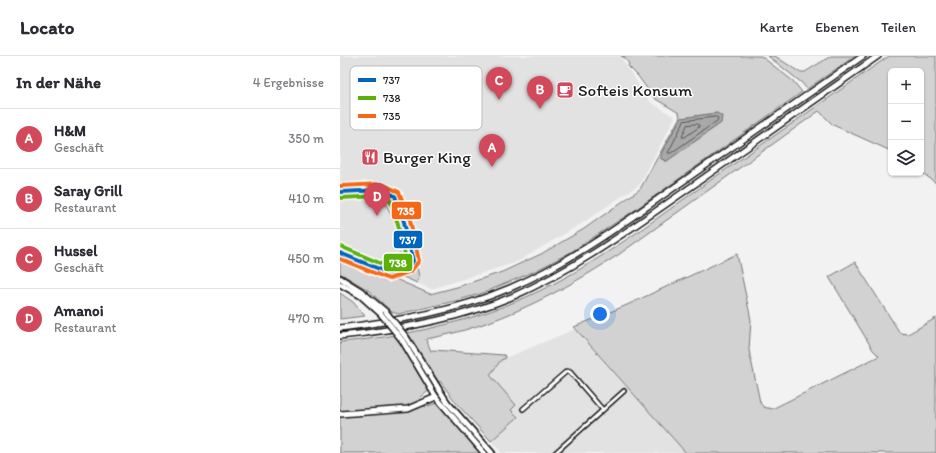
<!DOCTYPE html>
<html lang="de">
<head>
<meta charset="utf-8">
<style>
  :root { --surface:#fff; --page:#f7f7f7; --text:#2b2b33; --muted:#7c7c81; --line:#e1e1e2; --accent:#d1495b }
  body { margin:0; font-family:Itim,sans-serif; background:var(--page); color:var(--text) }
  .controls { position:absolute; right:12px; top:12px; display:grid; overflow:hidden; border-radius:6px; box-shadow:0 1px 3px #0004 }
  .controls button { width:36px; height:36px; display:grid; place-items:center; padding:0; border:0; border-bottom:1px solid var(--line); background:var(--surface); color:var(--text); font:20px sans-serif }
  .you { position:absolute; left:260px; top:258px; width:14px; height:14px; margin:-10px; border:3px solid #fff; border-radius:50%; background:#1a73e8; box-shadow:0 0 0 6px #1a73e833 }
  .badge { display:grid; place-items:center; width:26px; height:26px; border-radius:50%; background:var(--accent); color:#fff; font-size:13px; font-weight:700 }
  .pin { position:absolute; translate:-50% -33px; filter:drop-shadow(0 1px 2px #0008) }
  .pin::after { content:''; position:absolute; top:21px; width:14px; height:12px; background:inherit; clip-path:polygon(0 0,100% 0,50% 100%) }
  .list { margin:0; padding:0; list-style:none }
  h2 { display:flex; justify-content:space-between; align-items:center; height:52px; margin:0; padding:0 16px; font-size:17px }
  h2 small { font-size:13px; font-weight:400; color:var(--muted) }
  .list li { display:grid; grid-template-columns:26px 1fr auto; gap:12px; align-items:center; box-sizing:border-box; height:60px; padding:0 16px; border-top:1px solid var(--line) }
  .list b { display:block; font-size:15px; white-space:nowrap }
  .list p { margin:0; font-size:13px; white-space:nowrap; color:var(--muted) }
  .list em { font-size:13px; font-style:normal; color:var(--muted) }
  .icon { flex:none; width:22px; height:22px; fill:none; stroke:currentColor; stroke-width:2; stroke-linecap:round; stroke-linejoin:round }
  .map { position:relative; flex:none; width:596px; height:397px; overflow:hidden }
  header { display:flex; align-items:center; gap:24px; box-sizing:border-box; height:56px; padding:0 20px; background:var(--surface); border-bottom:1px solid var(--line) }
  header strong { font-size:19px }
  nav { display:flex; gap:22px; margin-inline-start:auto; font-size:14px }
  main { display:flex }
  aside { flex:1; background:var(--surface) }
  .map>svg:first-child { display:block }
</style>
</head>
<body>
<header>
<strong>Locato</strong>
<nav><a>Karte</a><a>Ebenen</a><a>Teilen</a></nav>
</header>
<main>
<aside>
<h2>In der Nähe<small>4 Ergebnisse</small></h2>
<ul class="list">
<li><span class="badge">A</span><div><b>H&amp;M</b><p>Geschäft</p></div><em>350 m</em></li>
<li><span class="badge">B</span><div><b>Saray Grill</b><p>Restaurant</p></div><em>410 m</em></li>
<li><span class="badge">C</span><div><b>Hussel</b><p>Geschäft</p></div><em>450 m</em></li>
<li><span class="badge">D</span><div><b>Amanoi</b><p>Restaurant</p></div><em>470 m</em></li>
</ul>
</aside>
<div class="map">
<svg width="596" height="397" viewBox="0 0 596 397">
  <rect width="100%" height="100%" fill="#f2f2f2"/>
  <filter id="ink" filterUnits="userSpaceOnUse"><feTurbulence type="fractalNoise" baseFrequency=".025" numOctaves="2"/><feDisplacementMap in="SourceGraphic" scale="8" xChannelSelector="R" yChannelSelector="G"/><feConvolveMatrix kernelMatrix="1 2 1 2 8 2 1 2 1" color-interpolation-filters="sRGB"/></filter>
  <g filter="url(#ink)">
    <path fill="#e2e2e2" d="M0,0H280L310,46L335,61L300,128L244,166L177,206L91,233L0,195Z
      M235,273L346,397H162L151,385L177,361L171,354L150,319L161,304Z"/>
    <path fill="#d2d2d2" stroke="#777" fill-rule="evenodd" d="M281,0H421L453,25L462,36L292,156L231,196L195,215L143,237L115,245L58,258L52,256L28,234L0,217V199L90,238L117,231L162,216L201,198L244,173L300,133L340,61L339,57L314,42L298,20L288,10L289,8L285,2ZM377,57L381,67L325,106L321,98L341,62Z
      M428,0H435L459,16H465L491,0H515L467,33L462,27Z
      M549,0H596V127L581,116V15H551V95L493,69L479,55L278,199C220,237 155,271 86,283L91,295L93,294L164,299L166,302L161,304L150,319L176,349L171,354L178,361L151,385L117,348L100,325L80,342L85,351L97,347L141,397H0V286C59,281 117,269 172,247C247,217 312,165 378,119C435,79 492,40 549,0Z
      M48,141L53,147L59,167L58,169C48,163 52,148 39,144Z
      M64,195L56,212L47,214L34,209L46,206Z
      M397,198L411,264L409,294L420,346C423,353 426,351 432,353L539,300L533,294L489,221L515,206L560,277L568,278L596,262V397H346L234,271L287,249Z
      M75,204L79,220L77,227L54,217L65,219L74,216L68,212L74,209Z
      M0,237L13,246L25,260L0,263Z"/>
    <path fill="#a8a8a8" stroke="#707070" d="M377,57L382,60L381,67L327,105L321,103V98L341,62Z"/>
    <g fill="none" stroke-linecap="round" stroke-linejoin="round">
      <path stroke="#545454" stroke-width="1" d="M376,61L378,62L377,65L331,97H328L344,65Z
        M357,68L359,69V71L345,81H342L347,69Z"/>
      <g stroke="#1c1c1c" stroke-width="6">
        <path id="street" d="M0,136L42,134L55,140L64,166L73,205L68,210L49,217L0,197
          M183,353L227,315L230,316L263,354
          M215,397L284,335"/>
      </g>
      <g stroke="#1c1c1c" stroke-width="8">
        <path id="primary" d="M0,222L21,235L46,256
          M0,228L21,240L41,258
          M66,281L107,346L152,397
          M62,284L96,341L144,397"/>
      </g>
      <g stroke="#1c1c1c" stroke-width="8">
        <path id="highway" d="M0,272C58,265 116,255 170,232C229,207 280,170 332,133C396,89 459,44 523,0
          M0,280C60,274 119,263 174,240C236,213 290,173 345,135C409,90 474,45 538,0
          M0,358L68,353L96,341"/>
      </g>
      <use href="#street" stroke="#fff" stroke-width="3"/>
      <use href="#primary" stroke="#fff" stroke-width="4.5"/>
      <use href="#highway" stroke="#fff" stroke-width="5"/>
      <g stroke="#1c1c1c" stroke-width="8" stroke-linecap="butt">
        <path id="primary-bridge" d="M46,256L66,281
          M41,258L62,284"/>
      </g>
      <use href="#primary-bridge" stroke="#fff" stroke-width="4.5"/>
      <g stroke="#fff" stroke-width="7">
        <path id="bus-1" d="M0,136L42,134L55,140L64,166L73,205L68,210L49,217L0,197"/>
      </g>
      <g stroke="#fff" stroke-width="7">
        <path id="bus-2" d="M0,142L41,140L50,144L58,168L66,203L49,211L2,191"/>
      </g>
      <g stroke="#fff" stroke-width="7">
        <path id="bus-3" d="M0,130L42,128L59,136L70,164L79,205L71,215L49,223L0,203"/>
      </g>
      <use href="#bus-1" stroke="#0065bd" stroke-width="4"/>
      <use href="#bus-2" stroke="#5cb00a" stroke-width="4"/>
      <use href="#bus-3" stroke="#f46717" stroke-width="4"/>
    </g>
  </g>
  <defs>
    <g id="cafe-square" transform="scale(0.9)"><rect x="-9" y="-9" width="18" height="18" rx="4" fill="#d1495b" stroke="#fff"/><path d="M-5.5-4.5H6V0H3Q3 3.5 0 3.5H-2.5Q-5.5 3.5-5.5 0ZM3-3.2v2h1.7v-2ZM-6 4.5H4V6H-6Z" fill="#fff"/></g>
    <g id="restaurant-square" transform="scale(0.9)"><rect x="-9" y="-9" width="18" height="18" rx="4" fill="#d1495b" stroke="#fff"/><path d="M-5-6h1v4h1v-4h1v4h1v-4h1v5L-1.5 .5V6h-2V.5L-5-1ZM5-6V6H3V1.5H1.5Q1.5-4 5-6Z" fill="#fff"/></g>
  </defs>
  <g fill-rule="evenodd">
    <use href="#cafe-square" x="225" y="34"/>
    <use href="#restaurant-square" x="30" y="101"/>
  </g>
  <g text-anchor="middle" dominant-baseline="central" stroke-width="3" stroke-linejoin="round" paint-order="stroke">
    <g font-size="17" fill="#1c1c1c" stroke="#fff" text-anchor="start">
      <text x="238" y="34">Softeis Konsum</text>
      <text x="43" y="101">Burger King</text>
    </g>
  </g>
  <rect x="10" y="10" width="132" height="64" rx="6" fill="#fff" stroke="#bbb" stroke-width="1"/>
  <rect x="18" y="22" width="18" height="4" fill="#0065bd"/>
  <rect x="18" y="40" width="18" height="4" fill="#5cb00a"/>
  <rect x="18" y="58" width="18" height="4" fill="#f46717"/>
  <g font-size="11" fill="#1c1c1c">
    <text x="43" y="28">737</text>
    <text x="43" y="46">738</text>
    <text x="43" y="64">735</text>
  </g>
  <g stroke="#fff" stroke-width="1.5">
    <rect x="51" y="145" width="31" height="19" rx="4" fill="#f46717"/>
    <rect x="53" y="174" width="30" height="19" rx="4" fill="#0065bd"/>
    <rect x="43" y="197" width="30" height="19" rx="4" fill="#5cb00a"/>
  </g>
  <g font-size="11" text-anchor="middle" font-weight="bold" fill="#fff">
    <text x="66" y="159">735</text>
    <text x="68" y="188">737</text>
    <text x="58" y="211">738</text>
  </g>
</svg>
<div class="controls">
<button>+</button>
<button>−</button>
<button><svg class="icon" aria-label="layers" viewBox="0 0 24 24"><path d="M12 4l9 5-9 5-9-5zM3 14l9 5 9-5"/></svg></button>
</div>
<div class="you"></div>
<div class="pin badge" style="left:152px;top:111px">A</div>
<div class="pin badge" style="left:200px;top:53px">B</div>
<div class="pin badge" style="left:159px;top:44px">C</div>
<div class="pin badge" style="left:37px;top:160px">D</div>
</div>
</main>
</body>
</html>
